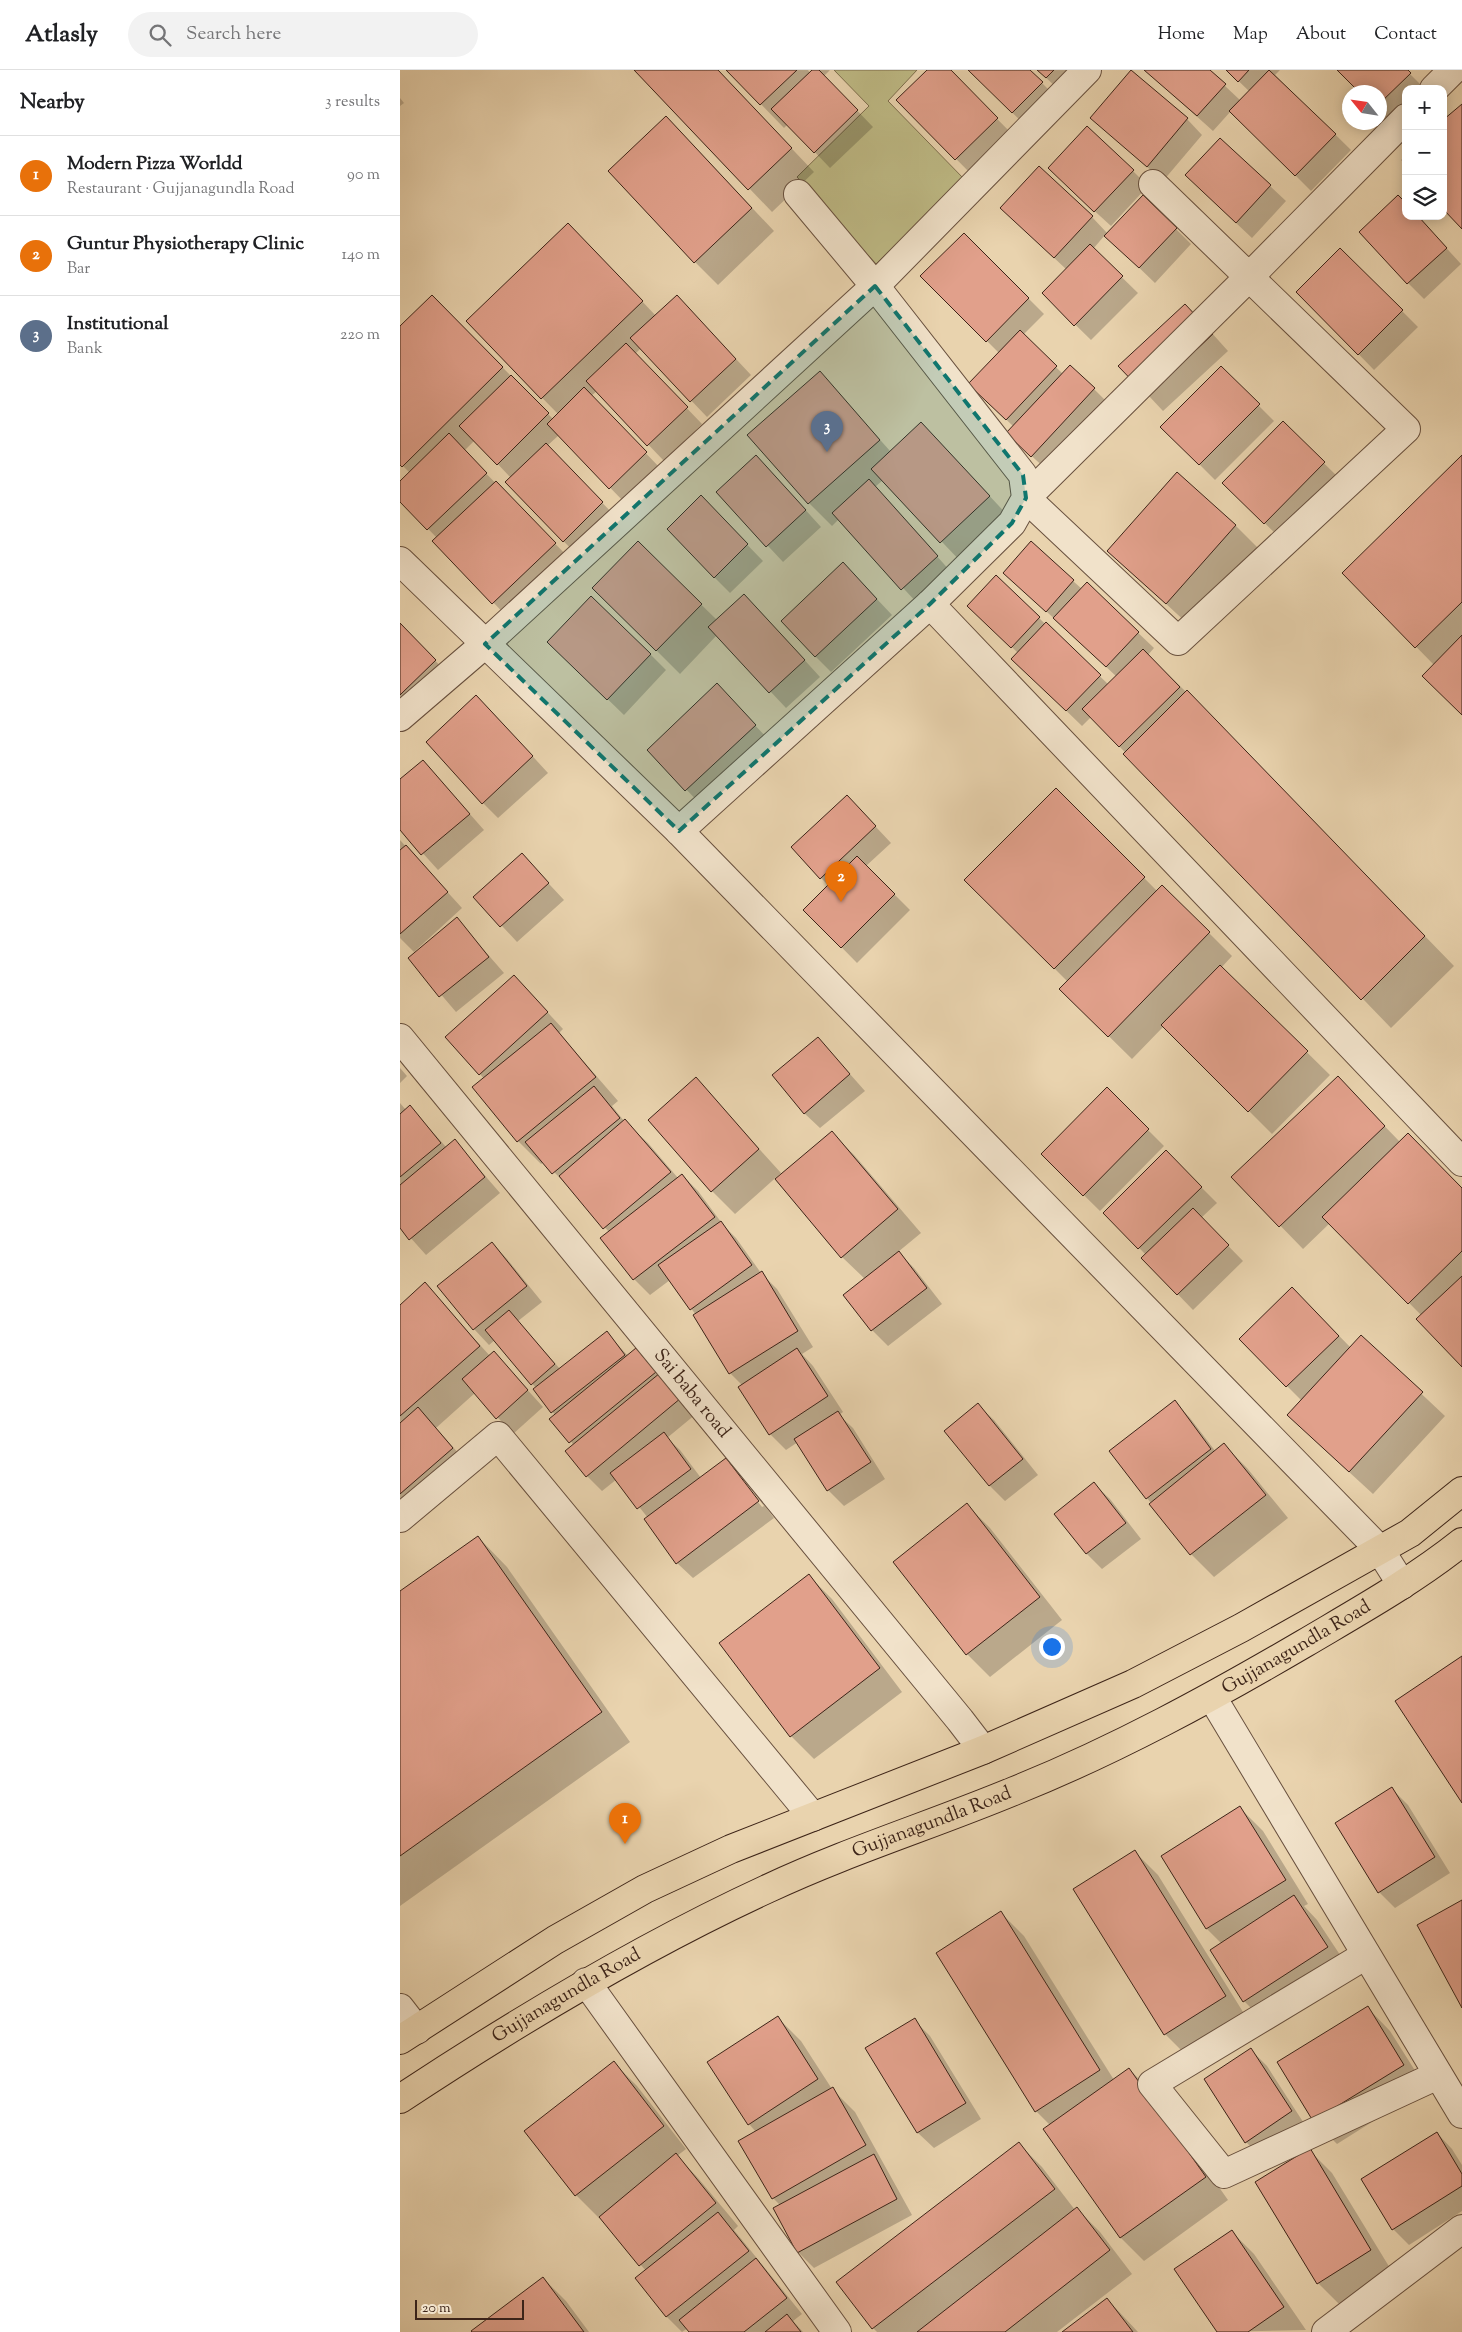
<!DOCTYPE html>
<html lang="en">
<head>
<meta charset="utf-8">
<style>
  :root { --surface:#fff; --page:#f2f2f2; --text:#202124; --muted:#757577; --line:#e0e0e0; --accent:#8f2418 }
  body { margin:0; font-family:"Sorts Mill Goudy",serif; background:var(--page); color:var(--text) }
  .controls { position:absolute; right:15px; top:15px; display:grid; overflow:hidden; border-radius:10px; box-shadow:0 2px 12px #0003 }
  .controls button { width:45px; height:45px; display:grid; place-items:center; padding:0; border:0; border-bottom:1px solid var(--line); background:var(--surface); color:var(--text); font:25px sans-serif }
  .compass { position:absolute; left:942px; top:15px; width:45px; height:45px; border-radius:50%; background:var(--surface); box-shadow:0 2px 12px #0003; rotate:300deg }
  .scale { position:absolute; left:15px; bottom:12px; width:109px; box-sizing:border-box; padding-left:5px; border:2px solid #3d2418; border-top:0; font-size:14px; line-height:18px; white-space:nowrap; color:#3d2418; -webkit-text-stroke:4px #f1e2ca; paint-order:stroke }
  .you { position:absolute; left:651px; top:1576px; width:18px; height:18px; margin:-12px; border:4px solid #fff; border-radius:50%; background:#1a73e8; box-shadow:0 0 0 8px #1a73e833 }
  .badge { display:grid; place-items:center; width:32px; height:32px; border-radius:50%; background:var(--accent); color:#fff; font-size:16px; font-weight:700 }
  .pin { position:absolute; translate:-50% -41px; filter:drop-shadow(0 1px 2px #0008) }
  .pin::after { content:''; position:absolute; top:26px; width:18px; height:15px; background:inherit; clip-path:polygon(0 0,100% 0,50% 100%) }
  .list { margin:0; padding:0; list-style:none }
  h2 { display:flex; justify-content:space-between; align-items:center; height:65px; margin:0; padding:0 20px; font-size:21px }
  h2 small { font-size:16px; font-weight:400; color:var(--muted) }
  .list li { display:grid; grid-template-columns:32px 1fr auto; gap:15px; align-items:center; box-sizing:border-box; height:80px; padding:0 20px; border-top:1px solid var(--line) }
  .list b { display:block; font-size:19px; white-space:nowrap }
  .list p { margin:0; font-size:16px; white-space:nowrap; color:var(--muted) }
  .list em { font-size:16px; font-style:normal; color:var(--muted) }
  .icon { flex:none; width:28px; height:28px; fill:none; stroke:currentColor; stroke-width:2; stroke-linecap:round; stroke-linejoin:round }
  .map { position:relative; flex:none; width:1062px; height:2262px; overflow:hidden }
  header { display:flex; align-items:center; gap:30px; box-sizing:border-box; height:70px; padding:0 25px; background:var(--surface); border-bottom:1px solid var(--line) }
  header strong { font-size:24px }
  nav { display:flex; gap:28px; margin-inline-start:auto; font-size:18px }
  .search { width:350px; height:45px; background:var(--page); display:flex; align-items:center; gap:12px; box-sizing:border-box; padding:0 18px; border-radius:28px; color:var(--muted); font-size:19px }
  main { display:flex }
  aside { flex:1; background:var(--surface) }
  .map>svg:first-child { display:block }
</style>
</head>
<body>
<header>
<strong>Atlasly</strong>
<div class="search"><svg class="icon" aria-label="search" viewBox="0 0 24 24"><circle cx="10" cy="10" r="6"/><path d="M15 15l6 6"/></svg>Search here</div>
<nav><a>Home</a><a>Map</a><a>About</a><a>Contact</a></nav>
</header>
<main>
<aside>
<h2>Nearby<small>3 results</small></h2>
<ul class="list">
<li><span class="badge" style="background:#e8710a">1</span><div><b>Modern Pizza Worldd</b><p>Restaurant · Gujjanagundla Road</p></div><em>90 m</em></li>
<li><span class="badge" style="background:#e8710a">2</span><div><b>Guntur Physiotherapy Clinic</b><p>Bar</p></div><em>140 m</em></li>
<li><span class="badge" style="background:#5c6f8a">3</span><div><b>Institutional</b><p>Bank</p></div><em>220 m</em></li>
</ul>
</aside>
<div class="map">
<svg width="1062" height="2262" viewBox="0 0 1062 2262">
  <rect width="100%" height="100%" fill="#e9d3ae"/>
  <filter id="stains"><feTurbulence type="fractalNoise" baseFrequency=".004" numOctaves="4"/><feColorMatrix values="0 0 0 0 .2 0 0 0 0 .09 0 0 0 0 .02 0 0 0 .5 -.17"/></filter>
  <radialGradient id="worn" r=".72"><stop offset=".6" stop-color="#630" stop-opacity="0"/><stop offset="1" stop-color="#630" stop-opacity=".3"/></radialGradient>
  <path fill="#beba85" stroke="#7e6f4e" d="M434,0H517L488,31L564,109L476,194L397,107L469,36Z"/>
  <path fill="#0003" fill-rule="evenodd" d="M236,0H317L414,102L372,142Z
    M328,0H408L410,3L413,0H430L424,6L473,57L430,98L388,54L384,58Z
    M529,0H549L613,65L572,105L498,30Z
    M569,0H629L657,28L628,58Z
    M638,0H684L662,23Z
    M745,0H808L841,31L850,22L827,0H880L875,5L951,80L911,121L831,41L813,61Z
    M939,0H1006L1025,19H1006V39L991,53L979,41V22H961Z
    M0,28L4,33L0,36Z
    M692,48L787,49L802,65L763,111Z
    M289,71L374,161L318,215L295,192Z
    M1006,86V95L1001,90Z
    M733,101L748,116L711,156L665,114Z
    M870,116L886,131L852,168L802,121Z
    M1006,146H1017L1061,194L1024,229L1008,213Z
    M692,147L708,164L776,159L791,174L755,213L705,165L693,179L738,223L691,270L643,223L667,200L618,154Z
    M564,164L644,244L623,265L663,304L694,319L709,334L648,401L624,379L614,357L569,314L599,283L522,206Z
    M191,177L256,246L292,242L351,305L307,347L241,278L235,284L302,354L264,391L197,321L191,326L261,399L225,433L159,365L147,376L218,449L179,487L106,412L111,408L75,370L64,381L178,497L116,556L34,471L37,468L0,430V413L10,403L0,393V258L55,249L153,349L158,344L67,251Z
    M940,179L1018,257L974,300L898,222Z
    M801,251L828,281L763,341L748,325Z
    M821,298L874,351L815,410L762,357Z
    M420,303L491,382L544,377L612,450L564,495L483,410L475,417L552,503L518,534L439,449L432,456L409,433Z
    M883,353L940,409L881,469L824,413Z
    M1062,387V644L1034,595L944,503Z
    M372,403L421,457L383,492L318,422Z
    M301,427L363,491L330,523L314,507Z
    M835,455L858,478L790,556L709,481Z
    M238,473L317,550L360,541L420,607L386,638L317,565L280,604L194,518Z
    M605,503L673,511L682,519L687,514L754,578L748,585L816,651L1054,896L991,958L691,647L682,656L613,589L618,583L585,551L596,507L709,615L717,607Z
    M459,510L492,545L431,602L415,586Z
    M0,554L51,607L0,635Z
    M250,584L266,600L224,645L164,587Z
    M332,631L370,671L302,736L249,680Z
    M92,642L148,703L98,748L83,733Z
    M23,691L84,760L38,800L0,758V711Z
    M656,719L757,821L762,816L832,886L821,898L930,1005L872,1064L764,956L732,989L661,919L668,912L566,810Z
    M462,742L491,773L466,796L510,840L457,893L405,840L429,816L421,808Z
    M0,770L62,838L14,882L0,868Z
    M122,785L164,830L117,872L75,827Z
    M57,849L104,903L56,942L10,888Z
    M114,906L163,959L159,963L218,1031L212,1036L224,1051L248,1073L278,1108L282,1105L298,1121L324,1156L336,1168L361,1203L377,1219L413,1277L402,1284L413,1296L443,1342L439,1345L453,1358L485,1409L444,1436L428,1420L398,1372L386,1380L370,1364L343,1316L330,1303L296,1245L270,1210L250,1225L234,1209L202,1168L209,1162L170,1118L144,1092L141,1094L118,1071L84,1009L80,1004Z
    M418,968L465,1021L420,1058L404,1043Z
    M0,998L7,1006L0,1013Z
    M938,1008L1000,1072L1062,1119V1296L1022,1246L930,1153L903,1179L833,1107Z
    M296,1009L381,1103L335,1144L312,1121Z
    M707,1019L764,1076L700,1141L642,1084Z
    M0,1033L6,1040L10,1037L47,1078L55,1071L100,1123L26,1185L0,1156Z
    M432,1063L455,1086L521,1163L498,1182L514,1198L542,1234L488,1276L472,1260L445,1225L465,1209L442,1187Z
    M766,1082L817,1133L801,1148L843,1191L793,1240L743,1188L746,1185L705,1143Z
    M92,1173L107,1189L142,1232L118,1251L160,1299L207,1263L228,1286L236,1280L296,1344L267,1368L280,1380L301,1408L326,1389L342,1405L374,1448L293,1508L277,1493L248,1448L217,1409L202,1421L187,1406L174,1376L155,1345L135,1319L136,1318L95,1270L89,1275L74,1259ZM337,1405H341L364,1436L362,1437Z
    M25,1214L90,1286L94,1283L143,1337L113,1364L75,1323L36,1358L68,1394L13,1441L0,1428V1236Z
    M908,1234L951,1278L961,1267L1045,1346L973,1424L912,1368L902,1331L840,1269Z
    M775,1332L790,1348L816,1382L824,1375L847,1398L888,1448L814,1507L791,1484L747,1428Z
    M578,1335L594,1350L638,1405L605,1431L590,1416L545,1361Z
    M694,1414L710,1429L741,1469L702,1499L687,1484L656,1444Z
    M567,1435L590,1458L662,1550L590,1607L567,1584Z
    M78,1467L107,1497L230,1672L0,1836V1523Z
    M409,1506L432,1529L502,1622L414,1689L391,1666Z
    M992,1719L1008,1735L1050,1803L995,1838L979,1822Z
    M840,1738L863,1761L908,1834L904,1836L917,1850L950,1900L867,1954L844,1931L812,1881L822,1874L807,1859L762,1787Z
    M735,1782L758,1805L848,1950L788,1987L765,1964Z
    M601,1843L624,1866L714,2010L729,1999L752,2022L828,2130L744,2191L721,2168L644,2059L650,2055L636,2041Z
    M967,1937L990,1961L1026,2018L937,2074L914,2051Z
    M378,1948L401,1971L432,2019L455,2042L512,2145L414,2198L398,2182L380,2135L373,2128L340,2071L356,2062L349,2054Z
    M514,1950L530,1966L581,2049L534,2078L518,2063L467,1979Z
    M851,1980L867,1996L907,2058L862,2088L846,2072Z
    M214,1993L237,2016L286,2079L277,2086L298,2108L338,2156L334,2160L402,2244L393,2251L403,2262H291L288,2258L282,2262L267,2247L237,2208L246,2201L200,2147L199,2148L176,2125Z
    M1037,2063L1052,2079L1062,2095V2141L1009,2175L993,2159Z
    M619,2074L642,2097L675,2140L677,2139L700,2162L732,2204L657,2262H477L473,2258Z
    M909,2080L932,2103L993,2203L941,2236L918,2213Z
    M831,2161L854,2184L906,2260L818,2262Z
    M143,2208L166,2231L189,2262H73Z
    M707,2229L738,2262H664Z"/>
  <path fill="#e1a08b" stroke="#3d2418" d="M234,0H318L392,78L348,120Z
    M326,0H397L360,35Z
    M412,0H419L458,40L414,83L371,39Z
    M527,0H551L598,48L555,90L496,30Z
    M568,0H630L643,12L612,43Z
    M637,0H654L646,8Z
    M731,0L788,48L747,97L690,48Z
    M744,0H810L826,14L797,46Z
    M826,0H849L838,12Z
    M869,0L936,64L895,106L829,41Z
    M937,0H1008L1011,3L979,34V22H959Z
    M1062,34V159L1043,139V50Z
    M266,46L352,138L294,193L208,101Z
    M687,56L734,100L694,142L648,98Z
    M820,68L871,115L836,153L785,105Z
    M639,96L693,146L654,188L600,138Z
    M743,125L777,158L739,198L704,166Z
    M998,125L1006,133V146H1018L1047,178L1007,214L959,162Z
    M168,153L243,231L141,329L66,251Z
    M564,163L629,228L586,272L520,206Z
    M690,174L723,206L674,256L642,223Z
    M940,178L1003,240L958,285L896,222Z
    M32,225L103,297L2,397L0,395V256Z
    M277,225L336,289L290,332L230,268Z
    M785,234L813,264L747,326L718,296Z
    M620,260L657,296L606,350L568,314Z
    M226,273L288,337L247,376L186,311Z
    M670,295L695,318L631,387L606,363Z
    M821,296L860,334L799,395L760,357Z
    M420,301L480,370L408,434L347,365Z
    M111,305L149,343L97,395L59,356Z
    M184,317L247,382L209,419L147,354Z
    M883,351L925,392L864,454L822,413Z
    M521,352L590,426L540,473L471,399Z
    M49,363L87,403L27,460L0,432V411Z
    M146,373L203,432L163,472L105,412Z
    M356,385L406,440L366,477L316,422Z
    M1062,385V532L1015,578L942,503Z
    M777,402L836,455L766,534L707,481Z
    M469,409L538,486L501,520L432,443Z
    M96,411L156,473L92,534L32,471Z
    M301,425L348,474L314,508L267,459Z
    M238,471L302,534L256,581L192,518Z
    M631,471L674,510L646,542L603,503Z
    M443,492L477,529L415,587L381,551Z
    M596,505L640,547L611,578L567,536Z
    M687,512L739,562L706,597L653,548Z
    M344,524L405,590L369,623L308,557Z
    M191,526L251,584L207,630L147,572Z
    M646,552L701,605L666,641L611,589Z
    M0,553L36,590L0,625Z
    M1062,565V645L1022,606Z
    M743,579L780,617L719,677L682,639Z
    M317,613L356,655L285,721L247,680Z
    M787,620L1025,866L961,930L723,684Z
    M76,625L133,686L82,734L26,672Z
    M23,690L70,744L21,785L0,760V709Z
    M656,718L745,807L654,899L564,810Z
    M447,725L476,756L420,809L391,777Z
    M6,775L48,822L0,864V780Z
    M122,783L149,813L100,857L73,827Z
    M457,786L495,824L441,878L403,840Z
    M762,815L810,862L708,967L659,919Z
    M57,847L89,887L39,927L8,888Z
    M820,895L908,981L848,1042L761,955Z
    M114,905L148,942L79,1005L45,967Z
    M151,953L196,1007L117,1072L72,1017Z
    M418,967L450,1004L404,1044L372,1005Z
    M938,1006L985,1056L879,1157L831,1107Z
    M296,1007L359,1079L311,1122L248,1050Z
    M194,1016L220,1048L152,1104L125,1072Z
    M707,1017L749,1059L683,1126L641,1084Z
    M10,1035L41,1073L0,1107V1044Z
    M225,1049L271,1102L203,1159L159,1106Z
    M432,1061L498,1139L441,1188L375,1109Z
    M1008,1063L1062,1118V1181L1008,1234L922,1147Z
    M55,1069L85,1107L9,1170L0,1158V1115Z
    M766,1080L802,1117L738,1179L703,1143Z
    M282,1104L315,1147L233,1210L200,1168Z
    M793,1138L829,1175L777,1225L741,1188Z
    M321,1151L352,1195L290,1240L258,1195Z
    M92,1172L127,1216L73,1260L37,1216Z
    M499,1181L527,1218L471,1261L443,1225Z
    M362,1201L398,1261L329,1304L293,1245Z
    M1062,1206V1297L1016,1249Z
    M25,1212L80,1276L0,1346V1235Z
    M892,1217L939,1266L886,1317L839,1269Z
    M109,1240L155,1294L131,1315L85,1260Z
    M207,1261L225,1285L151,1343L133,1319Z
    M961,1265L1023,1322L949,1402L887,1345Z
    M236,1278L256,1302L169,1373L149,1349Z
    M397,1278L428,1326L369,1365L338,1317Z
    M94,1281L128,1320L96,1349L62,1309Z
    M260,1303L281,1328L186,1407L165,1381Z
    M775,1330L811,1379L746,1429L709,1381Z
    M578,1333L623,1389L589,1416L544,1361Z
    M18,1337L53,1378L0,1424V1353Z
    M438,1341L471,1392L427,1421L394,1369Z
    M264,1362L291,1399L237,1439L210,1403Z
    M824,1373L866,1425L790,1485L749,1434Z
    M326,1388L359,1431L276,1494L244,1449Z
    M694,1412L726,1453L686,1484L654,1444Z
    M567,1433L640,1527L566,1585L493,1492Z
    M78,1466L202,1642L0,1786V1521Z
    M409,1504L480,1598L390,1667L319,1573Z
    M1062,1586V1733L995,1631Z
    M992,1717L1035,1787L978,1823L935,1753Z
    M840,1736L886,1810L806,1859L761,1786Z
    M735,1780L826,1926L764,1965L673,1819Z
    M894,1825L928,1877L843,1932L810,1880Z
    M1062,1830V1938L1017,1855Z
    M601,1841L700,2000L635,2042L536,1883Z
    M968,1936L1004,1995L913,2051L877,1992Z
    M378,1946L418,2009L348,2055L307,1992Z
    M515,1948L566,2033L517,2063L465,1978Z
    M851,1978L892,2041L845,2073L804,2009Z
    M214,1991L264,2056L175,2126L124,2061Z
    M729,1998L806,2107L720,2168L643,2059Z
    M433,2017L466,2075L372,2129L338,2071Z
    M1037,2062L1062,2104V2116L992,2160L961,2109Z
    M619,2072L655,2119L472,2259L436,2212Z
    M910,2078L971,2180L917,2214L855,2112Z
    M276,2083L316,2133L239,2196L199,2147Z
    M474,2084L497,2129L397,2183L373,2138Z
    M677,2137L710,2180L605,2262H517Z
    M318,2142L349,2181L266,2247L235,2208Z
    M832,2160L884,2237L848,2262H817L774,2199Z
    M356,2188L387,2228L344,2262H289L279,2250Z
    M143,2207L184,2262H72L71,2261Z
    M707,2228L733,2262H662Z
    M387,2244L401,2262H365Z"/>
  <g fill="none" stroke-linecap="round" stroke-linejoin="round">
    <g stroke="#68503e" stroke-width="30">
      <g id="minor">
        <path d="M1034,19L1053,0"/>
        <path d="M753,114L1006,359L778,571L626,428L849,207L1006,48"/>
        <path d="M0,491L279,761L980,1480L1002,1515"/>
        <path d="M530,534L1062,1092"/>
        <path d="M0,647L85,574L475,216L687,0"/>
        <path d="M279,761L530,534L612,453L626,428L623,405L475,216L398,124"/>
        <path id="s1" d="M0,968L560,1650L583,1680"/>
        <path d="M0,1448L98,1366L413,1747"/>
        <path d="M812,1627L1062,2044"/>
        <path d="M966,1885L752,2014L824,2104L1038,2005"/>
        <path d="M186,1912L437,2262"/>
        <path d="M0,1938L17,1960"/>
        <path d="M926,2262L1062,2159"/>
      </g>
    </g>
    <g stroke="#3d2418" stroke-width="30">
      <g id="major">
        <path d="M0,1970L155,1870L245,1819L331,1779L583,1680L733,1614L841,1558L1010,1463L1062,1421"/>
        <path id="s2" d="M0,2029C118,1951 239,1878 367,1819C448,1781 532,1755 614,1721C716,1680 811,1628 905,1573C959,1541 1013,1511 1062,1472"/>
      </g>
    </g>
    <use href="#minor" stroke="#f1e2ca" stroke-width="28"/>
    <use href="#major" stroke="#e9d3ae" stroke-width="28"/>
  </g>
  <path fill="#0f766e" fill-opacity="0.2" stroke="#0f766e" stroke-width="4" stroke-dasharray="10 6" stroke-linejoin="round" d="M475,216L623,405L626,428L612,453L530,534L279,761L85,574Z"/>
  <g text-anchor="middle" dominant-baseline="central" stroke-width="4.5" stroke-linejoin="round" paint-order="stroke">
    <g font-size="19" fill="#3d2418" stroke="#f1e2ca">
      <text stroke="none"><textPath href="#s1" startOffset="460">Sai baba road</textPath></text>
      <text stroke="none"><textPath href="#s2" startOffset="1006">Gujjanagundla Road</textPath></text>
      <text stroke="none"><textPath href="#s2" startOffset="601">Gujjanagundla Road</textPath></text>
      <text stroke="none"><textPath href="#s2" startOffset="196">Gujjanagundla Road</textPath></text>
    </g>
  </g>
  <rect width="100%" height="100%" filter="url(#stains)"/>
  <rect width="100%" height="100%" fill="url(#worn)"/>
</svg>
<div class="controls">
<button>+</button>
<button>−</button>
<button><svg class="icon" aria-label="layers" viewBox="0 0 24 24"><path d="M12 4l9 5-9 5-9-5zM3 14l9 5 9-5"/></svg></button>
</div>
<svg class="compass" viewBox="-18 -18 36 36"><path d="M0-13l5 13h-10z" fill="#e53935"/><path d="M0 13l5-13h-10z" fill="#757577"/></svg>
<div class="scale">20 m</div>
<div class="you"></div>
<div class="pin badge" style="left:225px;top:1774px;background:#e8710a">1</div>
<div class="pin badge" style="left:441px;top:832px;background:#e8710a">2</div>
<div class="pin badge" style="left:427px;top:382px;background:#5c6f8a">3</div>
</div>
</main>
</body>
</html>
